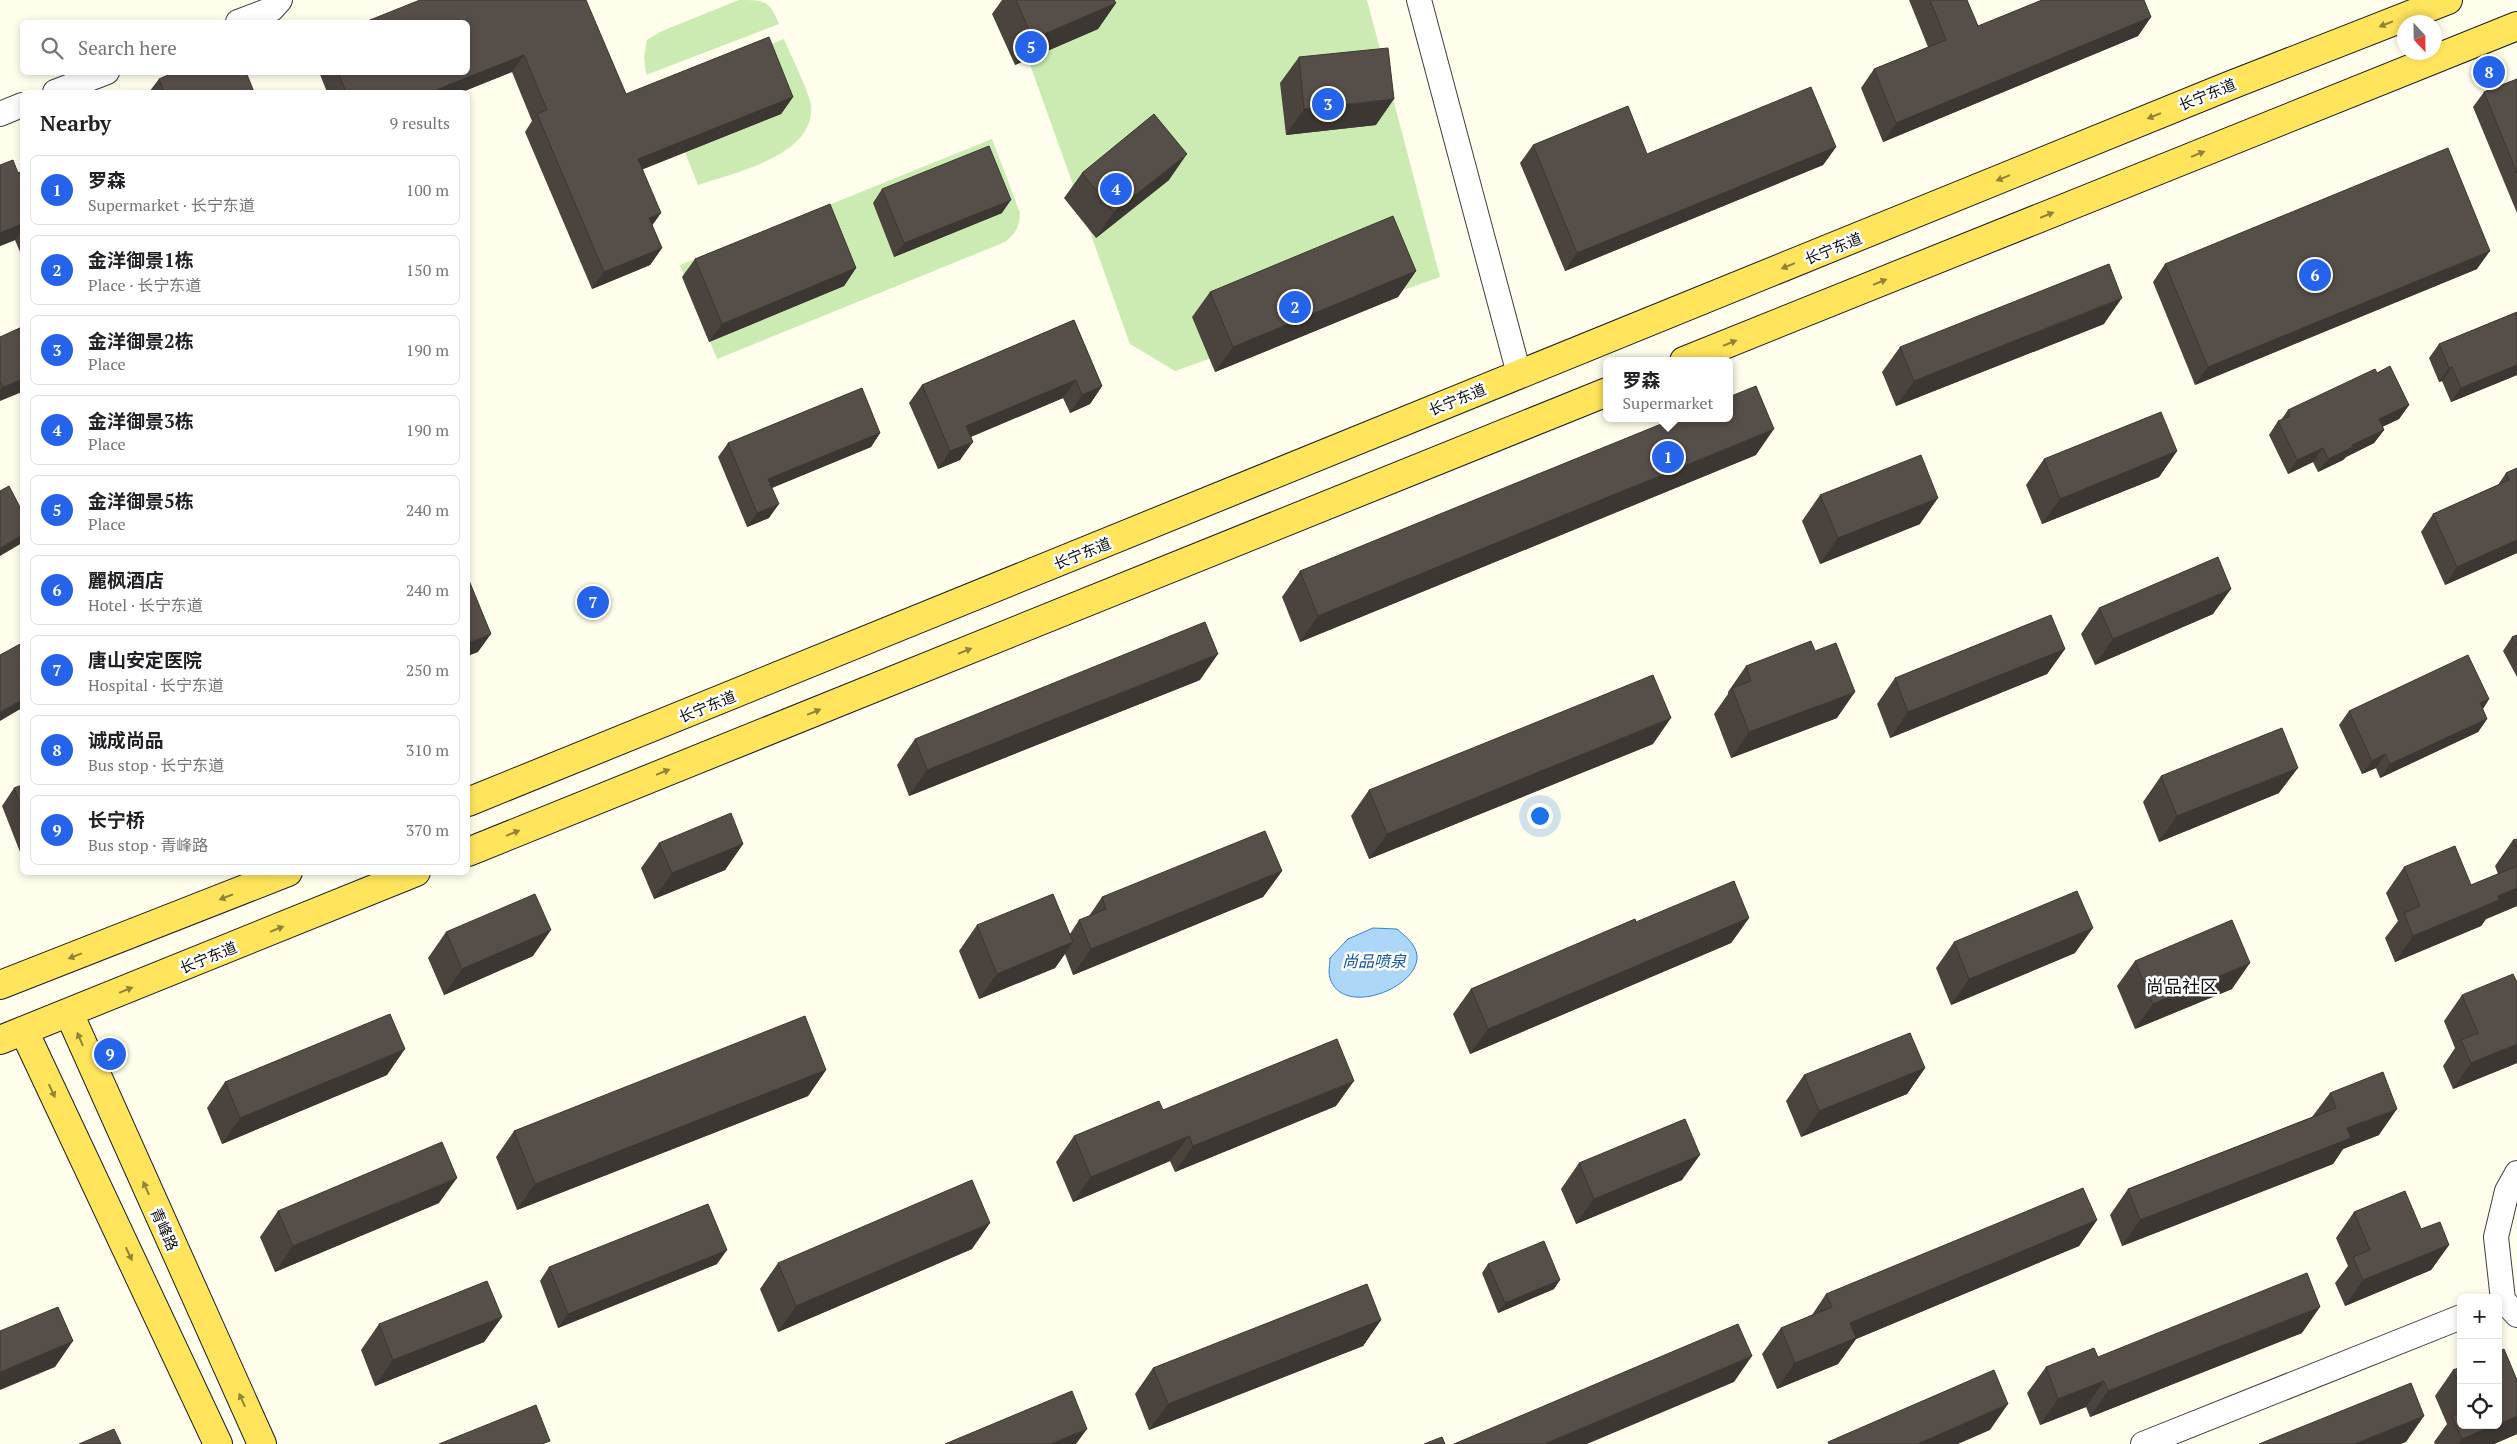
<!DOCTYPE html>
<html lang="en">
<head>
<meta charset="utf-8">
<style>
  :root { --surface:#fff; --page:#f2f2f2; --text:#202124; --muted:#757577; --line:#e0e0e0; --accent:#2563eb }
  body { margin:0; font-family:"PT Serif","Noto Sans SC",serif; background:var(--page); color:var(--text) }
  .controls { position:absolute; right:15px; bottom:15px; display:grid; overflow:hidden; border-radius:8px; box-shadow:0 2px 8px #0003 }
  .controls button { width:45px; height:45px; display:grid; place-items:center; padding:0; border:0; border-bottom:1px solid var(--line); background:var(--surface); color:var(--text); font:25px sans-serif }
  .compass { position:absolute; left:2397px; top:15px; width:45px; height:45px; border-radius:50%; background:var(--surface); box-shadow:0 2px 8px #0003; rotate:158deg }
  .you { position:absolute; left:1539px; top:815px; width:18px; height:18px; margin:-12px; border:4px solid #fff; border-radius:50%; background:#1a73e8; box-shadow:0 0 0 8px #1a73e833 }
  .badge { display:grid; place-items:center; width:32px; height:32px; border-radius:50%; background:var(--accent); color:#fff; font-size:16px; font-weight:700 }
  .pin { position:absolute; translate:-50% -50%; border:2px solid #fff; box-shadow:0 1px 5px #0006 }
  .popup { position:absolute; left:1603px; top:357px; width:130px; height:65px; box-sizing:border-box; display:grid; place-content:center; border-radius:8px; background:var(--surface); filter:drop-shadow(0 1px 4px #0005); font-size:16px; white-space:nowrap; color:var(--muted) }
  .popup b { font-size:19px; color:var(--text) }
  .popup::after { content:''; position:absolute; left:50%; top:100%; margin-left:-10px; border:10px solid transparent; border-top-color:var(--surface) }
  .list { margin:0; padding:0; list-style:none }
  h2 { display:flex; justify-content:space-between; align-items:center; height:65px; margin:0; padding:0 20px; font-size:21px }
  h2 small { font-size:16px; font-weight:400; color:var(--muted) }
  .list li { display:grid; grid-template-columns:32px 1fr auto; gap:15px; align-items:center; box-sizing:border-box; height:70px; margin:0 10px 10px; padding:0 10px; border:1px solid var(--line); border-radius:8px }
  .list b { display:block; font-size:19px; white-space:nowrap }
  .list p { margin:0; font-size:16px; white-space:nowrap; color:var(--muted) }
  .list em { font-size:16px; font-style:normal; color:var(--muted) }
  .icon { flex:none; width:28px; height:28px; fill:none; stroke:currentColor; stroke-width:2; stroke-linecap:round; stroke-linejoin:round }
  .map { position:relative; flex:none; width:2517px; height:1444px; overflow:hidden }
  .search { position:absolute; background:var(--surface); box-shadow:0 2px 8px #0003; left:20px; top:20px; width:450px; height:55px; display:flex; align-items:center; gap:12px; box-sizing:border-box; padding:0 18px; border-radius:8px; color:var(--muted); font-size:19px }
  .panel { position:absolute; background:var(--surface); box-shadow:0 2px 8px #0003; left:20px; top:90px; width:450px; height:785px; border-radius:8px }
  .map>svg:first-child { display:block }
</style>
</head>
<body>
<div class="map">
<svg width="2517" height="1444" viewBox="0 0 2517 1444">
  <rect width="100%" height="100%" fill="#fffdec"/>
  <path fill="#ccebb3" d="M739,0C765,0 769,0 779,24L646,75L644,56L647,40L662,31Z
    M1007,0H1367L1440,277L1175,371L1130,344Z
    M784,39C790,54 810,93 811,106C815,156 735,172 698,185L659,87Z
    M992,139L1020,213C1020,227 1015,234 1005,242L717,359L680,265Z"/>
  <path fill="#add7f9" stroke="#3086d5" d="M1373,928L1397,929C1405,936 1416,944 1417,956C1419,988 1342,1018 1330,978C1328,972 1330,964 1330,958L1348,939Z"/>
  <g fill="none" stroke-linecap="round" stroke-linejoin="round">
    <g stroke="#3f3f3f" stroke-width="26">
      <path id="street" d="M1419,0L1519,374
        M238,22L272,9L280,0
        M55,92L107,72
        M0,114L22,105
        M2517,1173L2507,1191L2496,1237L2503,1300L2517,1315
        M2143,1444L2461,1317"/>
    </g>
    <g stroke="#1d1d1d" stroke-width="30">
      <path id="primary" d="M1684,361L2517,26
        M468,802L2226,87L2448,0
        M468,852L1607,392
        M0,985L288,872
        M69,1013L262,1444
        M24,1031L218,1444
        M0,1040L416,872"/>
    </g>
    <use href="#street" stroke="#fff" stroke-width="24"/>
    <use href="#primary" stroke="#ffe45c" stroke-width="28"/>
  </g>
  <path fill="#4a433e" d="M420,0L626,94L793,97L781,114L643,169L652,225L662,248L650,265L592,289L525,132L532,121L512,72L462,92H327L319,72H468Z
    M1002,0H1114L1116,3L1098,29L1015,65L992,14Z
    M1909,0H1967L1978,26L2151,17L2138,36L1883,142L1861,88L1874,69L1928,47Z
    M1299,57L1376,125L1286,135L1280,83Z
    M159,79L254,92H149Z
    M2517,79V213L2473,107L2484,92Z
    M1533,145L1647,154L1836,147L1823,165L1565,271L1520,163Z
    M0,165L18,173L22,171V250L20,252L15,240L0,246Z
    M1082,173L1169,180L1096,238L1064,198Z
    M882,189L1002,213L894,257L873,203Z
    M695,259L856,268L844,286L709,342L682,277Z
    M2165,264L2477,269L2195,385L2153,282Z
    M1416,271L1398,297L1215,372L1192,317L1210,292Z
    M2517,312V375L2451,402L2442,381L2439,382L2429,358L2439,344Z
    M1074,320L1102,386L1090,404L1070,413L1063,398L971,437L960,460L938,469L909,403L922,385Z
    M2104,324L1896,406L1882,372L1900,347Z
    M22,327L0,401V337Z
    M2377,373L2409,405L2399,419L2382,427L2384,430L2374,443L2346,457L2343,460L2318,472L2313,462L2288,474L2269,435L2278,421L2281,420L2288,410Z
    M880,433L871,447L772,488L769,518L747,527L718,457L728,443Z
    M2177,451L2159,477L2042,524L2026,485L2044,459Z
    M1756,455L1300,642L1282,597L1300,571Z
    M2517,468V553L2445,585L2421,532L2433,514L2498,485L2506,473Z
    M1820,495L1920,524L1820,564L1802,521Z
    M2099,608L2213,614L2095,665L2081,634Z
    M2517,635V677L2503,651L2512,637Z
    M2065,649L2047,674L1890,738L1877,704L1895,678Z
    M1746,666L1837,718L1731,758L1714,714L1728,694V692Z
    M1200,680L909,796L897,765L915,739Z
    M2489,699L2483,709L2487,719L2478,732L2380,778L2376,768L2362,774L2339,725L2349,711Z
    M1653,744L1369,859L1351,816L1369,790Z
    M2161,776L2279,793L2159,842L2143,802Z
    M22,785V857L2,806L14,788Z
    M2517,839V906L2486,919L2481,926L2395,962L2385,938L2398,921L2386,893L2404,867L2471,885L2498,874L2495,866L2513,840Z
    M659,843L743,844L725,870L654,899L641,868Z
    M1282,871L1263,897L1073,975L1065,954L1055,968L979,999L959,951L977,925L1070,934L1079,920L1089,916L1102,897Z
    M1749,918L1731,943L1470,1054L1453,1014L1471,989L1636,922Z
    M446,932L533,956L444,995L428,958Z
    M1954,942L2075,953L1951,1005L1936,968Z
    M2135,961L2232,989L2135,1029L2117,986Z
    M2462,995L2517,1063L2453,1089L2443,1066L2455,1048L2444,1021Z
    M1925,1068L1907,1094L1801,1137L1786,1101L1804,1075Z
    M826,1070L808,1096L517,1210L496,1157L514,1131Z
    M387,1075L222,1144L207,1108L225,1082Z
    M2330,1093L2379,1135L2343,1149L2333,1164L2122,1246L2110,1215L2128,1189L2312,1117Z
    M1336,1106L1175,1172L1170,1161L1073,1202L1056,1162L1074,1136L1163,1110Z
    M1579,1163L1682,1180L1576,1224L1561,1189Z
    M439,1203L275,1272L260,1237L278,1211Z
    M2354,1212L2421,1229L2449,1245L2431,1270L2345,1306L2335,1283L2348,1266L2336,1238Z
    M2097,1220L2079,1246L1856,1339L1838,1364L1777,1389L1762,1354L1781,1328L1812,1315L1826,1294Z
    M972,1249L778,1332L760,1289L778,1263Z
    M717,1264L558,1328L540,1281L549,1267Z
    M1488,1264L1554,1289L1498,1313L1482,1273Z
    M502,1317L484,1342L375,1386L361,1350L379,1324Z
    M1381,1320L1363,1346L1149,1430L1135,1394L1153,1368Z
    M2302,1333L2090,1417L2086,1407L2040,1425L2027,1393L2046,1367L2098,1357Z
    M2461,1367V1425L2517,1434L2494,1444H2435L2434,1442L2447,1424L2435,1396L2453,1370Z"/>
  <path fill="#3c3732" d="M1116,3L1098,29L1015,65L1033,39Z
    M2151,17L2138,36L1883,142L1896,123Z
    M524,55L512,72L462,92H431Z
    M793,97L781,114L626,176L638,159Z
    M1394,99L1376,125L1286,135L1304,109Z
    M1836,147L1823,165L1565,271L1577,253Z
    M1187,154L1169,180L1096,238L1114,212Z
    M1011,200L1002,213L894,257L904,243Z
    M661,213L649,230V218Z
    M22,224V229L15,240L0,246V233Z
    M662,248L650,265L592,289L604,272Z
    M2490,251L2477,269L2195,385L2208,367Z
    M856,268L844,286L709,342L722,324Z
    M1416,271L1398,297L1215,372L1233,347Z
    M2122,298L2104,324L1896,406L1914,381Z
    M2517,365V375L2451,402L2461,388Z
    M2452,367L2442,381L2439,382L2449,368Z
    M22,379V392L0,401V391L3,387Z
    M1076,380L1063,398L953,444L966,426Z
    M1102,386L1090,404L1070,413L1082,395Z
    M2409,405L2399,419L2369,433L2379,419Z
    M1774,429L1756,455L1300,642L1318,616Z
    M2384,430L2374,443L2346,457L2343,460L2318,472L2328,459L2352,445Z
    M880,433L871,447L759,493L768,479Z
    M973,442L960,460L938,469L950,451Z
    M2323,448L2313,462L2288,474L2297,460Z
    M2177,451L2159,477L2042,524L2060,499Z
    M1938,498L1920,524L1820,564L1838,538Z
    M779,504L769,518L747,527L757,513Z
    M22,535V543L0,556V548Z
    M2517,540V553L2445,585L2457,567Z
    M2231,589L2213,614L2095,665L2113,639Z
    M491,634L478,652L468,656V643Z
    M2065,649L2047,674L1890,738L1908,712Z
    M1218,654L1200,680L909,796L927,770Z
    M1855,692L1837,718L1731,758L1749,732Z
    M2489,699L2480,713V703Z
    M22,700V708L0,721V712Z
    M1671,718L1653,744L1369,859L1387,834Z
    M2487,719L2478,732L2380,778L2390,764Z
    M2385,754L2376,768L2362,774L2372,761Z
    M2298,768L2279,793L2159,842L2177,816Z
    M743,844L725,870L654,899L672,873Z
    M1282,871L1263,897L1073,975L1091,949Z
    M2517,888V906L2486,919L2481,926L2395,962L2413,936Z
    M1749,918L1731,943L1470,1054L1488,1029Z
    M2093,928L2075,953L1951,1005L1969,979Z
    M551,930L533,956L444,995L462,969Z
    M1073,942L1055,968L979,999L997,974Z
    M2250,963L2232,989L2135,1029L2153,1004Z
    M2517,1044V1063L2453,1089L2471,1063Z
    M405,1049L387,1075L222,1144L240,1118Z
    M1925,1068L1907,1094L1801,1137L1819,1111Z
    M826,1070L808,1096L517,1210L535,1184Z
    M1354,1081L1336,1106L1175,1172L1193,1146Z
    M2397,1109L2379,1135L2343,1149L2333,1164L2122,1246L2140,1220L2347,1128Z
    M1189,1136L1170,1161L1073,1202L1091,1177Z
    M1700,1155L1682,1180L1576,1224L1594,1199Z
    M457,1178L439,1203L275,1272L293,1246Z
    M2097,1220L2079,1246L1856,1339L1838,1364L1777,1389L1795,1363L1850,1323Z
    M990,1223L972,1249L778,1332L796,1306Z
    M2449,1245L2431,1270L2345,1306L2363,1280Z
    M727,1250L717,1264L558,1328L568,1314Z
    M1560,1280L1554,1289L1498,1313L1505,1303Z
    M2320,1307L2302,1333L2090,1417L2108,1391Z
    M502,1317L484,1342L375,1386L393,1360Z
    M1381,1320L1363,1346L1149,1430L1168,1404Z
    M73,1341L55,1367L0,1390V1372Z
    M1752,1356L1734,1382L1587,1444H1544Z
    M2104,1381L2086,1407L2040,1425L2058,1399Z
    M2008,1404L1990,1430L1958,1444H1917Z
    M2424,1416L2406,1442L2401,1444H2354Z
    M2517,1416V1434L2494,1444H2458L2462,1439L2495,1425H2498V1424Z
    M1087,1429L1076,1444H1050Z"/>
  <path fill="#564e48" stroke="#3c3732" d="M420,0H586L626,94L769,37L793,97L638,159L661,213L649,218L662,248L604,272L537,114L547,110L524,55L431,92H346L338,72H468V22H365Z
    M1016,0H1114L1116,3L1033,39Z
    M1930,0H1967L1978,26L2042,0H2144L2151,17L1896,123L1874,69L1946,40Z
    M1388,48L1394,99L1304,109L1299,57Z
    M175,72H246L254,92H164L159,79Z
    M2517,79V173L2484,92Z
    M1811,87L1836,147L1577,253L1533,145L1628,106L1647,154Z
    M1154,114L1187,154L1114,212L1082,173Z
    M989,146L1011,200L904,243L882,189Z
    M2448,148L2490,251L2208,367L2165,264Z
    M13,160L18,173L22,171V224L0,233V165Z
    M830,204L856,268L722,324L695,259Z
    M1393,216L1416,271L1233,347L1210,292Z
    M2109,264L2122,298L1914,381L1900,347Z
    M2517,312V365L2461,388L2452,367L2449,368L2439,344Z
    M1074,320L1102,386L1082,395L1076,380L966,426L973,442L950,451L922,385Z
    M22,327V379L3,387L0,381V337Z
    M2390,366L2409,405L2379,419L2384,430L2352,445L2353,447L2328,459L2323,448L2297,460L2278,421L2290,416L2288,410L2375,369L2377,373Z
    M1756,386L1774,429L1318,616L1300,571L1676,418H1729V397Z
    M862,388L880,433L768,479L779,504L757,513L728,443Z
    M2161,412L2177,451L2060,499L2044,459Z
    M1921,455L1938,498L1838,538L1820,495Z
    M2517,468V540L2457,567L2433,514L2509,480L2506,473Z
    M9,486L22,511V535L0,548V491Z
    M2218,557L2231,589L2113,639L2099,608Z
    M468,578L491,634L468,643Z
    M2051,615L2065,649L1908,712L1895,678Z
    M1205,622L1218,654L927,770L915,739Z
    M2517,635V646L2512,637Z
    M1811,641L1815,651L1836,643L1855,692L1749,732L1732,688L1751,681L1746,666Z
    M22,643V700L0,712V655Z
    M2468,655L2489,699L2480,703L2487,719L2390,764L2385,754L2372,761L2349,711Z
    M1653,675L1671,718L1387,834L1369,790Z
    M2282,728L2298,768L2177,816L2161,776Z
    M22,785V809L14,788Z
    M731,813L743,844L672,873L659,843Z
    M1265,831L1282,871L1091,949L1079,920L1106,909L1102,897Z
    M2517,839V849L2513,840Z
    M2455,846L2471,885L2517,866V888L2498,896L2499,900L2413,936L2404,913L2420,906L2404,867Z
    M1734,881L1749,918L1488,1029L1471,989L1635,919L1636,922Z
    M2077,891L2093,928L1969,979L1954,942Z
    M535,894L551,930L462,969L446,932Z
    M1053,894L1073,942L997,974L977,925Z
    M2232,920L2250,963L2153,1004L2135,961Z
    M2513,974L2517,982V1044L2471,1063L2461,1040L2478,1033L2462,995Z
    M390,1014L405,1049L240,1118L225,1082Z
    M805,1016L826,1070L535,1184L514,1131Z
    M1910,1033L1925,1068L1819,1111L1804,1075Z
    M1337,1039L1354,1081L1193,1146L1189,1136L1091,1177L1074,1136L1159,1101L1163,1110Z
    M2383,1072L2397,1109L2347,1128L2351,1138L2140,1220L2128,1189L2336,1108L2330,1093Z
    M1685,1119L1700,1155L1594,1199L1579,1163Z
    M442,1142L457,1178L293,1246L278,1211Z
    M972,1180L990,1223L796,1306L778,1263Z
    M2083,1188L2097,1220L1850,1323L1856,1338L1795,1363L1781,1328L1832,1307L1826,1294Z
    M2405,1191L2421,1229L2440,1222L2449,1245L2363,1280L2353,1257L2370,1250L2354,1212Z
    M708,1204L727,1250L568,1314L549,1267Z
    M1544,1241L1560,1280L1505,1303L1488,1264Z
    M2307,1273L2320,1307L2108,1391L2104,1381L2058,1399L2046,1367L2094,1348L2098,1357Z
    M487,1281L502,1317L393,1360L379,1324Z
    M1367,1284L1381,1320L1168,1404L1153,1368Z
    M58,1307L73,1341L0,1372V1331Z
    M1738,1324L1752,1356L1544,1444H1454Z
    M2504,1349L2517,1380V1416L2498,1424V1352Z
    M2461,1367V1388L2453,1370Z
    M1994,1370L2008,1404L1917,1444H1829L1828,1442Z
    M2411,1383L2424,1416L2354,1444H2259Z
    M1072,1391L1087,1429L1050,1444H945Z
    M536,1405L550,1441L542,1444H439Z
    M2461,1412V1425H2495L2462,1439L2452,1416Z
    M114,1429L121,1444H79Z
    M1442,1437L1445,1444H1424Z"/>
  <defs><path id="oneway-solid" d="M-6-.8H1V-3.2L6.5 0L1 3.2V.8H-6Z" transform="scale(1.25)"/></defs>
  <g fill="#928338">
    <use href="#oneway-solid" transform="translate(2386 24) rotate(159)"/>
    <use href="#oneway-solid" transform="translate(2154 116) rotate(158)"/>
    <use href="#oneway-solid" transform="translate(2198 154) rotate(-22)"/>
    <use href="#oneway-solid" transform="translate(2003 178) rotate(158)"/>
    <use href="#oneway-solid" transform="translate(2047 215) rotate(-22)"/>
    <use href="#oneway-solid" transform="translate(1788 266) rotate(158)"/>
    <use href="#oneway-solid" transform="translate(1880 282) rotate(-22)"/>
    <use href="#oneway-solid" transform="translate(1730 343) rotate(-22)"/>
    <use href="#oneway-solid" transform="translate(965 651) rotate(-22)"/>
    <use href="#oneway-solid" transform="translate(814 712) rotate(-22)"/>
    <use href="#oneway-solid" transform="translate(663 772) rotate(-22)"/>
    <use href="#oneway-solid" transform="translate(513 833) rotate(-22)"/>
    <use href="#oneway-solid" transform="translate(226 897) rotate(159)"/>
    <use href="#oneway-solid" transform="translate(277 929) rotate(-22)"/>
    <use href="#oneway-solid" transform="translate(75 956) rotate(159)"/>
    <use href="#oneway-solid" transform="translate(126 990) rotate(-22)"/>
    <use href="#oneway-solid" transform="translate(80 1039) rotate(-113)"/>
    <use href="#oneway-solid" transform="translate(52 1091) rotate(65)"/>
    <use href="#oneway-solid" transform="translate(146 1188) rotate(-114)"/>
    <use href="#oneway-solid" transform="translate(129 1254) rotate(65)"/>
    <use href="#oneway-solid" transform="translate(242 1400) rotate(-114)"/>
  </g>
  <g text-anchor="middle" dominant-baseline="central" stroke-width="5" stroke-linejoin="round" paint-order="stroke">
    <g font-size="15" fill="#0c0c0c" stroke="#fff">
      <text transform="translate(2207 94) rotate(-22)">长宁东道</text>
      <text transform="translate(1833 248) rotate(-22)">长宁东道</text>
      <text transform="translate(1457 399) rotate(-22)">长宁东道</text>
      <text transform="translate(1082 553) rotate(-22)">长宁东道</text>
      <text transform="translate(707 706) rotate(-22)">长宁东道</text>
      <text transform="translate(208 957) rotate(-22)">长宁东道</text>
      <text transform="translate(165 1229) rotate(66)">青峰路</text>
    </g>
    <g font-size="16" font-style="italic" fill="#0f57a5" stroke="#fff">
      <text x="1374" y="961">尚品喷泉</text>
    </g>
    <g font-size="18" fill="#0c0c0c" stroke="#fff">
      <text x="2182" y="986">尚品社区</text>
    </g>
  </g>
</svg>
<div class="controls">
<button>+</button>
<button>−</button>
<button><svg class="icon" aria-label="locate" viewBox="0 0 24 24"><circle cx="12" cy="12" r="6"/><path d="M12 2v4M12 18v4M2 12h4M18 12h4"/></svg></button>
</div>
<svg class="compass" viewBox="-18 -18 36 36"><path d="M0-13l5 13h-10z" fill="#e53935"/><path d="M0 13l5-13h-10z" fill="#757577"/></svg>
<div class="you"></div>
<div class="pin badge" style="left:1668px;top:457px">1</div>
<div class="popup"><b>罗森</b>Supermarket</div>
<div class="pin badge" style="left:1295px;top:307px">2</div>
<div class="pin badge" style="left:1328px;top:104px">3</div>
<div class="pin badge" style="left:1116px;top:189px">4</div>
<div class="pin badge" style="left:1031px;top:47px">5</div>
<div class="pin badge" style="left:2315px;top:275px">6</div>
<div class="pin badge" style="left:593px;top:602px">7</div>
<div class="pin badge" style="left:2489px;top:72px">8</div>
<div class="pin badge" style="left:110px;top:1054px">9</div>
<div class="search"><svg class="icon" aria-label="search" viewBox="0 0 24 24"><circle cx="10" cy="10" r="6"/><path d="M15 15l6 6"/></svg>Search here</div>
<section class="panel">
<h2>Nearby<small>9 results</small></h2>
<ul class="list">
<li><span class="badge">1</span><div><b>罗森</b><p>Supermarket · 长宁东道</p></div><em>100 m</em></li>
<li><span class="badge">2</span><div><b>金洋御景1栋</b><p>Place · 长宁东道</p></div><em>150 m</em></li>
<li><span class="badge">3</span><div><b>金洋御景2栋</b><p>Place</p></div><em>190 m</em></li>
<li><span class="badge">4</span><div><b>金洋御景3栋</b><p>Place</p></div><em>190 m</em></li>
<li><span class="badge">5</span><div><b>金洋御景5栋</b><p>Place</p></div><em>240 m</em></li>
<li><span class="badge">6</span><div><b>麗枫酒店</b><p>Hotel · 长宁东道</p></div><em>240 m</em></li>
<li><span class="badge">7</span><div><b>唐山安定医院</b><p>Hospital · 长宁东道</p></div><em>250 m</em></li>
<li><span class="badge">8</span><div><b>诚成尚品</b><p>Bus stop · 长宁东道</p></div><em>310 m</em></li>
<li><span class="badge">9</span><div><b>长宁桥</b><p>Bus stop · 青峰路</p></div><em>370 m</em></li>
</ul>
</section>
</div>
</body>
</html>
